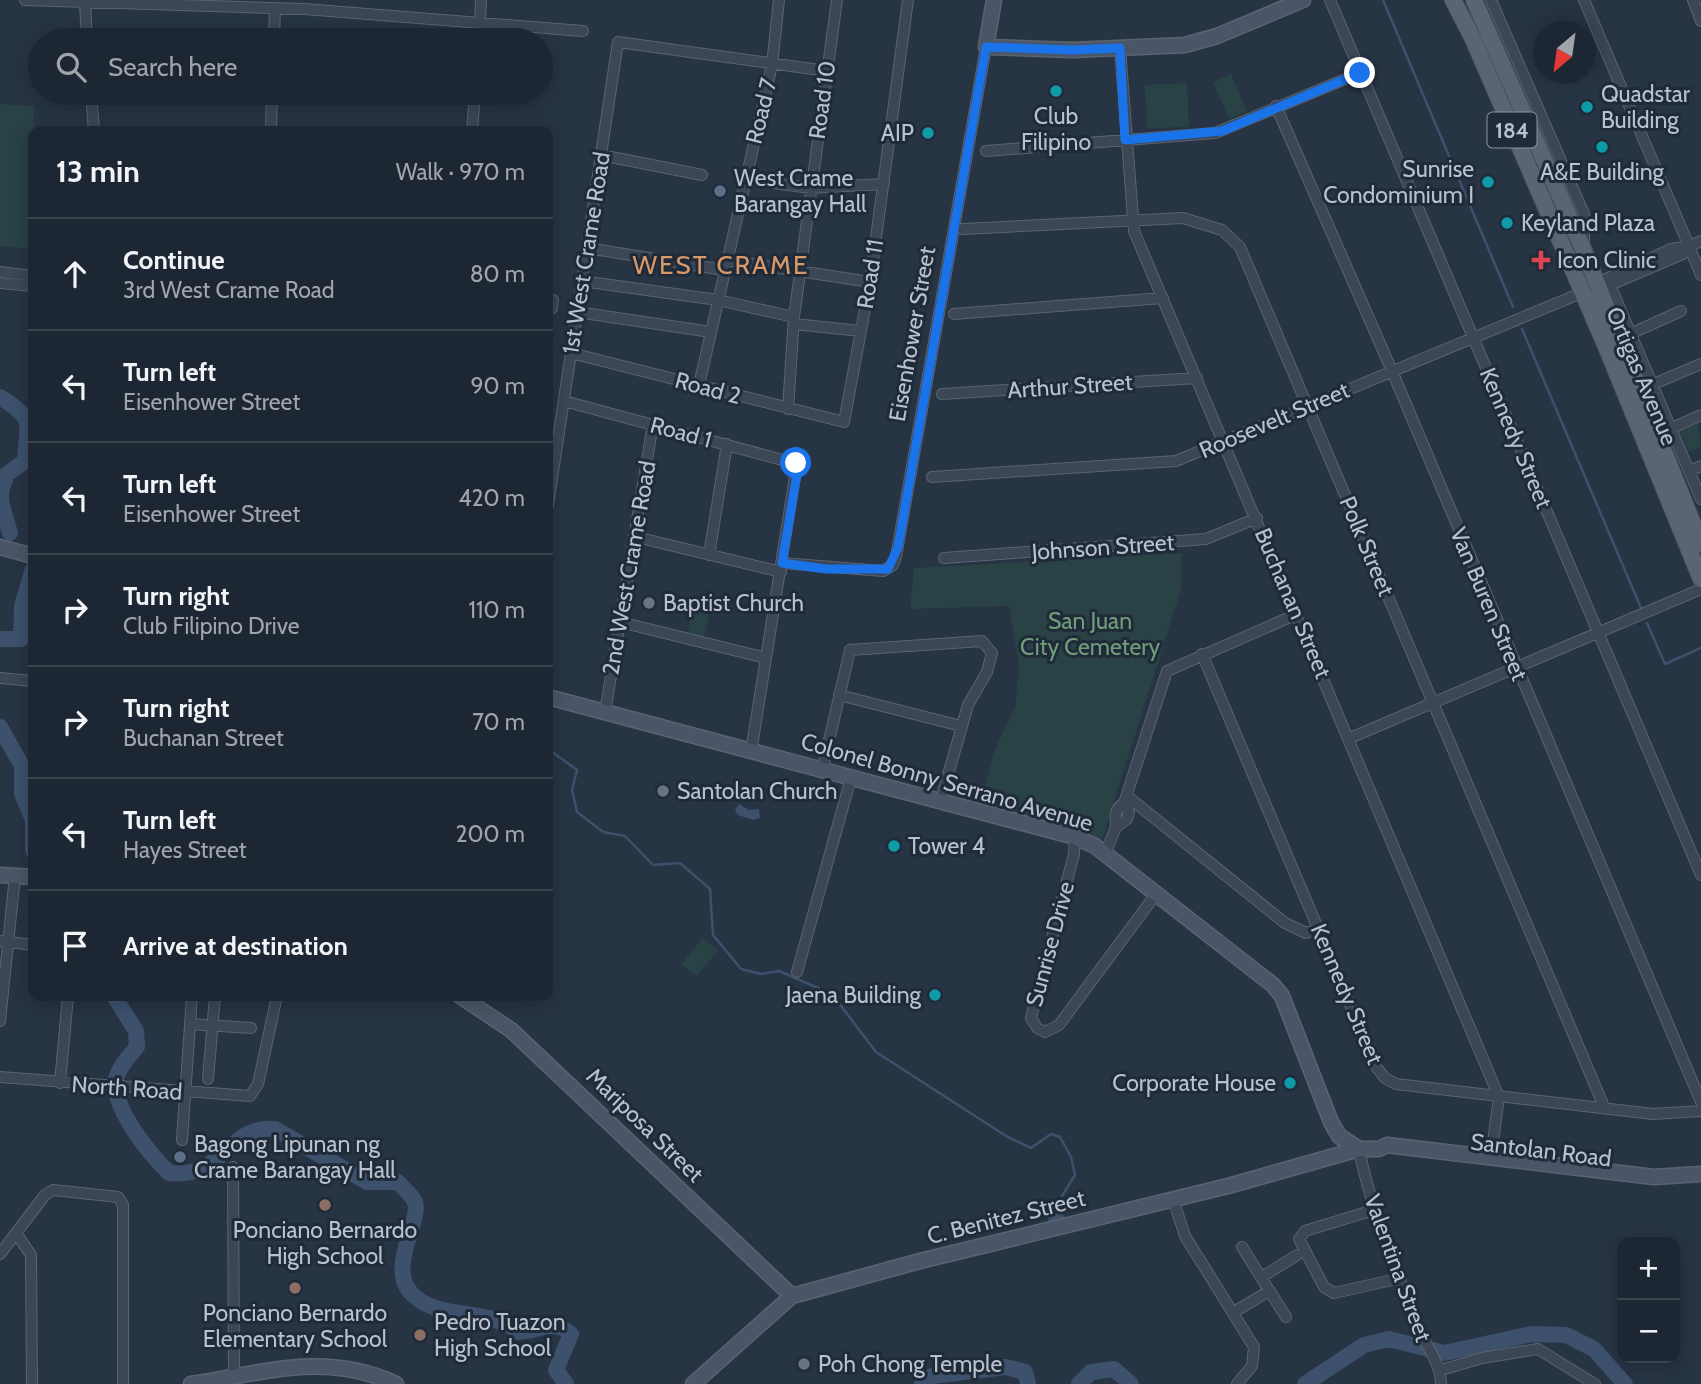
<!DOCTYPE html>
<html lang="en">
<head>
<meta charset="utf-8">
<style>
  :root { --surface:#1d2733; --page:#2a333f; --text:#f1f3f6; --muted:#a0a5ac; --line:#3b444e }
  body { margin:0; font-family:Cabin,sans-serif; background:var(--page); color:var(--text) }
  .controls { position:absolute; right:21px; bottom:21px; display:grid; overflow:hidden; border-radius:14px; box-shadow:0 4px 18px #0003 }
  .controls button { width:63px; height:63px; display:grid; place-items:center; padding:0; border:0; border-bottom:2px solid var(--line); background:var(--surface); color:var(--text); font:35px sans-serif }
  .compass { position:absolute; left:1533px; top:21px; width:63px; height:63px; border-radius:50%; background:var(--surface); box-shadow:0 4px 18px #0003; rotate:209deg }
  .stop { position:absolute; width:21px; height:21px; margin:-16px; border:5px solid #1a73e8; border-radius:50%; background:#fff }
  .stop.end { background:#1a73e8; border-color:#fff; box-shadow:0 2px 7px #0008 }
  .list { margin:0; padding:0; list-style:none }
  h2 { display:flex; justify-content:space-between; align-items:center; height:91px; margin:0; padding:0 28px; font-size:30px }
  h2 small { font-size:23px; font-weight:400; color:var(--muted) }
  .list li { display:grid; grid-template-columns:46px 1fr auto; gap:21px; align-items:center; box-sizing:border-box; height:112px; padding:0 28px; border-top:2px solid var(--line) }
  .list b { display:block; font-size:26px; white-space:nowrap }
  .list p { margin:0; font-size:23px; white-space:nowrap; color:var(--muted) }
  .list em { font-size:23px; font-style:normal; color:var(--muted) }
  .icon { flex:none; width:38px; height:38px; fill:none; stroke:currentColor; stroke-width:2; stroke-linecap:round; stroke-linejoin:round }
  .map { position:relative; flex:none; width:1701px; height:1384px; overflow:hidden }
  .search { position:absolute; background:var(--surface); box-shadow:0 4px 18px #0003; left:28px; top:28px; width:525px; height:77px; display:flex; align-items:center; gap:18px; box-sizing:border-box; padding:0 24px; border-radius:38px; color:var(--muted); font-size:26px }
  .panel { position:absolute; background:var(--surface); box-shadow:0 4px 18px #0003; left:28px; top:126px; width:525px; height:875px; border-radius:14px }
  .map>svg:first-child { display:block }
</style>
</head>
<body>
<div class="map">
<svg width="1701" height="1384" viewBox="0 0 1701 1384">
  <rect width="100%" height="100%" fill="#273444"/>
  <path fill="#294245" d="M1231,74L1247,111L1229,119L1213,82Z
    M1187,83L1189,127L1147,128L1145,85Z
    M0,104L34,106L32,249L0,246Z
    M1698,423L1701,448L1689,452L1680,431Z
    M1182,553L1181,590L1102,839L980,803L996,747L1015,707L1019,666L1009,606L910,609L914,568Z
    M695,600L712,604L704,638L687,634Z
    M703,938L718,951L696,976L681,964Z"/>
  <path fill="#3d516d" d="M739,804L749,810L759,809L760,818L753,820L738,815L735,810Z"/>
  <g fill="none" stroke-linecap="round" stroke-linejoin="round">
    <path stroke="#3d516d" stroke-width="2.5" d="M1383,0L1513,307
      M1522,329L1641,608
      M1647,623L1665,664L1701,648
      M548,749L577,770L572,790L577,812L603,832L625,836L653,865L680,863L710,889L713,935L741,969L761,974L779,971L832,994L876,1052L1006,1136L1031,1148L1051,1134L1060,1137L1071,1157L1075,1175L1054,1209"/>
    <path stroke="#3d516d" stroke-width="16" d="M0,397C36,420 27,421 25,461L7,474L1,491V502L10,533
      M0,639H21L22,606L33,569
      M0,727L22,766V794L33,820V850
      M114,996L136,1031L137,1047C129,1056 119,1067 116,1079C111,1108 150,1154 169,1173C225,1179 226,1125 275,1129L367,1182H398C403,1188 412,1195 415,1202C422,1221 385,1269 413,1295C440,1321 489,1307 518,1332C539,1331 554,1318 571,1334L556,1370L566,1384
      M1054,1209L1057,1222
      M922,1384L932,1376L1006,1367L1025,1372L1028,1384
      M1079,1384L1091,1372L1114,1369L1131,1384
      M1305,1384L1364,1345L1389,1339L1444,1353L1532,1334L1566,1335L1594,1349L1625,1384"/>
    <g stroke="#5a6471" stroke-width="12">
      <path id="street" d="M25,0L304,9L583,31
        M1330,0L1701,875
        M1491,0L1584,214V244
        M1584,0L1689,246L1671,249L1606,279L1603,284
        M1693,0L1701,21
        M85,3L87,40
        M274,40L275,8
        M479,40L481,0
        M1120,48L1134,231L1499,1097L1492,1149
        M91,93L94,131
        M1276,106L1392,371L1701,1102
        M271,131L272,93
        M472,131L475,93
        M986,151L1215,133L1360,73
        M601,155L702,175
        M744,179L811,188L884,184
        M963,229L1183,218L1222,230L1240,247L1605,1109
        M1689,246L1701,275
        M587,248L724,270
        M727,260L870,282
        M0,272L33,276
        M582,281L718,300L794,317
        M0,283L33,286
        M1610,285L1701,499
        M548,309L552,308L553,300
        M577,312L711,332
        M954,314L1163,298
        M794,324L861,331
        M1630,334L1681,311
        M571,353L844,422L870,282L908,0
        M699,385L772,65L779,0
        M1651,385L1701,364
        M942,394L1197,378
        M564,401L797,464L751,752
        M788,409L794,317L837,0
        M1670,429L1701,415
        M1689,471L1701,466
        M932,477L1176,461L1603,284L1610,285L1683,254L1689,246L1701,241
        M548,505L618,42L827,71
        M636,537L781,572
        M709,555L727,444
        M944,558L1206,539L1257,518
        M782,563L883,571L893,565L896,557L986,47
        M620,622L766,658
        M1202,654L1377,1068L1385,1078L1396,1084L1653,1114L1701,1111
        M0,678L33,681
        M839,695L961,726
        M605,712L653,424
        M1350,738L1701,589
        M822,771L850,650L982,641L992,653L987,672L968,705L940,803
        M1127,796L1285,923L1306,933L1319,929
        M1116,827C1115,816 1114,809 1124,803L1167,671L1297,614
        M1075,837L1074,854L1031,1018L1037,1028L1045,1032L1059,1025L1156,894
        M1105,854L1116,827L1127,819L1129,812L1124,803
        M0,941L33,945
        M797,972L851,778
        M0,1021L15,876
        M190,1024L251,1028
        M0,1077L250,1096L258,1084L277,996
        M208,1079L215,996
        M60,1083L68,996
        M182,1140L192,996
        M1359,1149C1370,1206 1396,1270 1417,1325C1425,1345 1441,1363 1441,1384
        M233,1167L234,1377
        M1173,1199L1185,1236L1254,1347L1252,1366L1237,1384
        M1377,1209L1305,1231L1299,1239L1324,1287L1334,1293L1401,1278
        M16,1233L31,1255L32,1384
        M1242,1247L1286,1317
        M0,1254L45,1195L53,1190L118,1197L123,1205V1384
        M1262,1277L1297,1255
        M1234,1312L1269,1291
        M1441,1370L1482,1358L1538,1349L1595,1384"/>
    </g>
    <g stroke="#5a6471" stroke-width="17">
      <path id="secondary" d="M994,0L986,47L1073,50L1185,45L1217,36L1303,0
        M0,547L33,556
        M548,697L1075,837L1095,846L1273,985L1282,996L1331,1122L1339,1136L1359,1149
        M0,875L33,877
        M460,996L511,1030L792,1296
        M191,1384C264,1373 325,1351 396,1384
        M693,1384L792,1296L920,1261L1228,1186L1359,1149H1379L1387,1145L1654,1177L1701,1174"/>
    </g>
    <g stroke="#454f5d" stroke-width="18">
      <path id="primary" d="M1453,0L1473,39L1605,344L1701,579
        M1474,0L1584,251L1701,544"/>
    </g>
    <use href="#street" stroke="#3c4654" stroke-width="10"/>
    <use href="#secondary" stroke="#4a5567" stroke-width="14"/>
    <use href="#primary" stroke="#5a6573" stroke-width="16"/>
  </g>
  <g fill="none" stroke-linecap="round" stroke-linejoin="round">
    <path stroke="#1a73e8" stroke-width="9" d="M796,463L798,468L782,563L826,569H888L898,547L986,47L1073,50L1120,48L1125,140L1222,131L1360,73"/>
  </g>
  <g fill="#0f9aa8" stroke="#202b39" stroke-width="2.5">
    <circle cx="1056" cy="91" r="7"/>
    <circle cx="1587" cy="107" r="7"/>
    <circle cx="928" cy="133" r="7"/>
    <circle cx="1602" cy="147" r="7"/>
    <circle cx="1488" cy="182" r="7"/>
    <circle cx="1507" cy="223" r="7"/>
    <circle cx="894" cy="846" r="7"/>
    <circle cx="935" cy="995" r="7"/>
    <circle cx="1290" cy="1083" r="7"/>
  </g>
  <g fill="#5c6f8a" stroke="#202b39" stroke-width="2.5">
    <circle cx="720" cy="191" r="7"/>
    <circle cx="180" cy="1157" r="7"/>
  </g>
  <path fill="#e0444e" stroke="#202b39" stroke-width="2.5" d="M1537.5 249.5h7v7h7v7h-7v7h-7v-7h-7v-7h7z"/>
  <g fill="#6b7280" stroke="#202b39" stroke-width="2.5">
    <circle cx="649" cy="603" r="7"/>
    <circle cx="663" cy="791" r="7"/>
    <circle cx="804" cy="1364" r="7"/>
  </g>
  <g fill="#8d6e63" stroke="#202b39" stroke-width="2.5">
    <circle cx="325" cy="1205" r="7"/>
    <circle cx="295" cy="1288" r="7"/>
    <circle cx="420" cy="1335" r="7"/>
  </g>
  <g text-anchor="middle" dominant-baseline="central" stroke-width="6" stroke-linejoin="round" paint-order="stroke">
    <rect fill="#202b39" stroke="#8b94a1" stroke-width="2" x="1487.5" y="112.5" width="49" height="35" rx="5"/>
    <g font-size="21" font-weight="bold" fill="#b9c1cd">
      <text x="1512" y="130">184</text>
    </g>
    <g font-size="23" fill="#b9c1cd" stroke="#202b39" text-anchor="start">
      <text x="1601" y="94">Quadstar<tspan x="1601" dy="26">Building</tspan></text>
      <text x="1056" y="116" text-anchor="middle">Club<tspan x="1056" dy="26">Filipino</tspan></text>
      <text x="914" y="133" text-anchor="end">AIP</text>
      <text x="1474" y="169" text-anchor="end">Sunrise<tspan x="1474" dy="26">Condominium I</tspan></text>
      <text x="1602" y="172" text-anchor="middle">A&amp;E Building</text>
      <text x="734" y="178">West Crame<tspan x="734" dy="26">Barangay Hall</tspan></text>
      <text x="1521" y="223">Keyland Plaza</text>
      <text x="1557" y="260">Icon Clinic</text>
      <text x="663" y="603">Baptist Church</text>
      <text x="677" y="791">Santolan Church</text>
      <text x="908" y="846">Tower 4</text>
      <text x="921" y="995" text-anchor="end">Jaena Building</text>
      <text x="1276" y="1083" text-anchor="end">Corporate House</text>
      <text x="194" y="1144">Bagong Lipunan ng<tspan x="194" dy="26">Crame Barangay Hall</tspan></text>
      <text x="325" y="1230" text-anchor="middle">Ponciano Bernardo<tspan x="325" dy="26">High School</tspan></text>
      <text x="295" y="1313" text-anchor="middle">Ponciano Bernardo<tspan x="295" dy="26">Elementary School</tspan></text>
      <text x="434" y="1322">Pedro Tuazon<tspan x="434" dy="26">High School</tspan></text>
      <text x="818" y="1364">Poh Chong Temple</text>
    </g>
    <g font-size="23" fill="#b9c1cd" stroke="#202b39">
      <text transform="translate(822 100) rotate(-82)">Road 10</text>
      <text transform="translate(761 111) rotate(-76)">Road 7</text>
      <text transform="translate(586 253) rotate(-81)">1st West Crame Road</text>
      <text transform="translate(870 274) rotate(-81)">Road 11</text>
      <text transform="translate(912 334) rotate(-80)">Eisenhower Street</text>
      <text transform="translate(1642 376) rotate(67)">Ortigas Avenue</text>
      <text transform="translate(1070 386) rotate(-4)">Arthur Street</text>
      <text transform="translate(708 388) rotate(15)">Road 2</text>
      <text transform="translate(1274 420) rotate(-23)">Roosevelt Street</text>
      <text transform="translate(681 432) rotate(15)">Road 1</text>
      <text transform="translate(1516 438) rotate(67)">Kennedy Street</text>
      <text transform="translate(1367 546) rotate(67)">Polk Street</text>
      <text transform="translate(1103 547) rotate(-4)">Johnson Street</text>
      <text transform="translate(629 568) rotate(-80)">2nd West Crame Road</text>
      <text transform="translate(1293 603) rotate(67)">Buchanan Street</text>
      <text transform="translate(1489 604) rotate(67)">Van Buren Street</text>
      <text transform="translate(947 782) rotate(16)">Colonel Bonny Serrano Avenue</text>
      <text transform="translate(1050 944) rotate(-75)">Sunrise Drive</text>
      <text transform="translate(1347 994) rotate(67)">Kennedy Street</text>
      <text transform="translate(127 1088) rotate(4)">North Road</text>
      <text transform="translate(645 1125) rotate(44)">Mariposa Street</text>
      <text transform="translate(1541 1150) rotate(7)">Santolan Road</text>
      <text transform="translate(1006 1217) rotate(-14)">C. Benitez Street</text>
      <text transform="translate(1398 1268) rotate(70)">Valentina Street</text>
    </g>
    <g font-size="23" fill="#709e7b" stroke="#202b39">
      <text x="1090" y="621">San Juan<tspan x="1090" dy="26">City Cemetery</tspan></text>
    </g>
    <g font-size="26" letter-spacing="2" fill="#d8996a" stroke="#202b39">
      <text x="721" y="265">WEST CRAME</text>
    </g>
  </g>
</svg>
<div class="controls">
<button>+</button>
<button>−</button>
</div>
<svg class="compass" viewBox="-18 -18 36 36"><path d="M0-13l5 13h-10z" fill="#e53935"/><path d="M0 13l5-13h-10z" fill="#a0a5ac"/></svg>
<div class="stop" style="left:796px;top:463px"></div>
<div class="stop end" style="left:1360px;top:73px"></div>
<div class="search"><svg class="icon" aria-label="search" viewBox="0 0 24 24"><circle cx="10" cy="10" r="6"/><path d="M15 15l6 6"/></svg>Search here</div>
<section class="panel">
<h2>13 min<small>Walk · 970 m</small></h2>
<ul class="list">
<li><svg class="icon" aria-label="ahead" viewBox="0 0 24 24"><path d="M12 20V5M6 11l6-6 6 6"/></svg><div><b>Continue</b><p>3rd West Crame Road</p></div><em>80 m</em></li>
<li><svg class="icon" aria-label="left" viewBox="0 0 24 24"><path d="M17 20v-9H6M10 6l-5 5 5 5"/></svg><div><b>Turn left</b><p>Eisenhower Street</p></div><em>90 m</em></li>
<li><svg class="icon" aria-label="left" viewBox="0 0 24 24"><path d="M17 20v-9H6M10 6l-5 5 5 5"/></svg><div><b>Turn left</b><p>Eisenhower Street</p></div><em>420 m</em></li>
<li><svg class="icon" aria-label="right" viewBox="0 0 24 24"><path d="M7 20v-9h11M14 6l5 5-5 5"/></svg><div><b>Turn right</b><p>Club Filipino Drive</p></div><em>110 m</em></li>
<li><svg class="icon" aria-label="right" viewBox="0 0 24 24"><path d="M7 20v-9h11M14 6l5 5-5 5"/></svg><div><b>Turn right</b><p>Buchanan Street</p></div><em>70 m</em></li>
<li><svg class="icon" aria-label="left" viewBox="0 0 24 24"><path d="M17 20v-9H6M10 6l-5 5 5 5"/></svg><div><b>Turn left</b><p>Hayes Street</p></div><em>200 m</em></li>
<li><svg class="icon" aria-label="arrive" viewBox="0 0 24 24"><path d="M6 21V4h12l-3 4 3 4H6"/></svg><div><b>Arrive at destination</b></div></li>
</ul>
</section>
</div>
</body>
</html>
